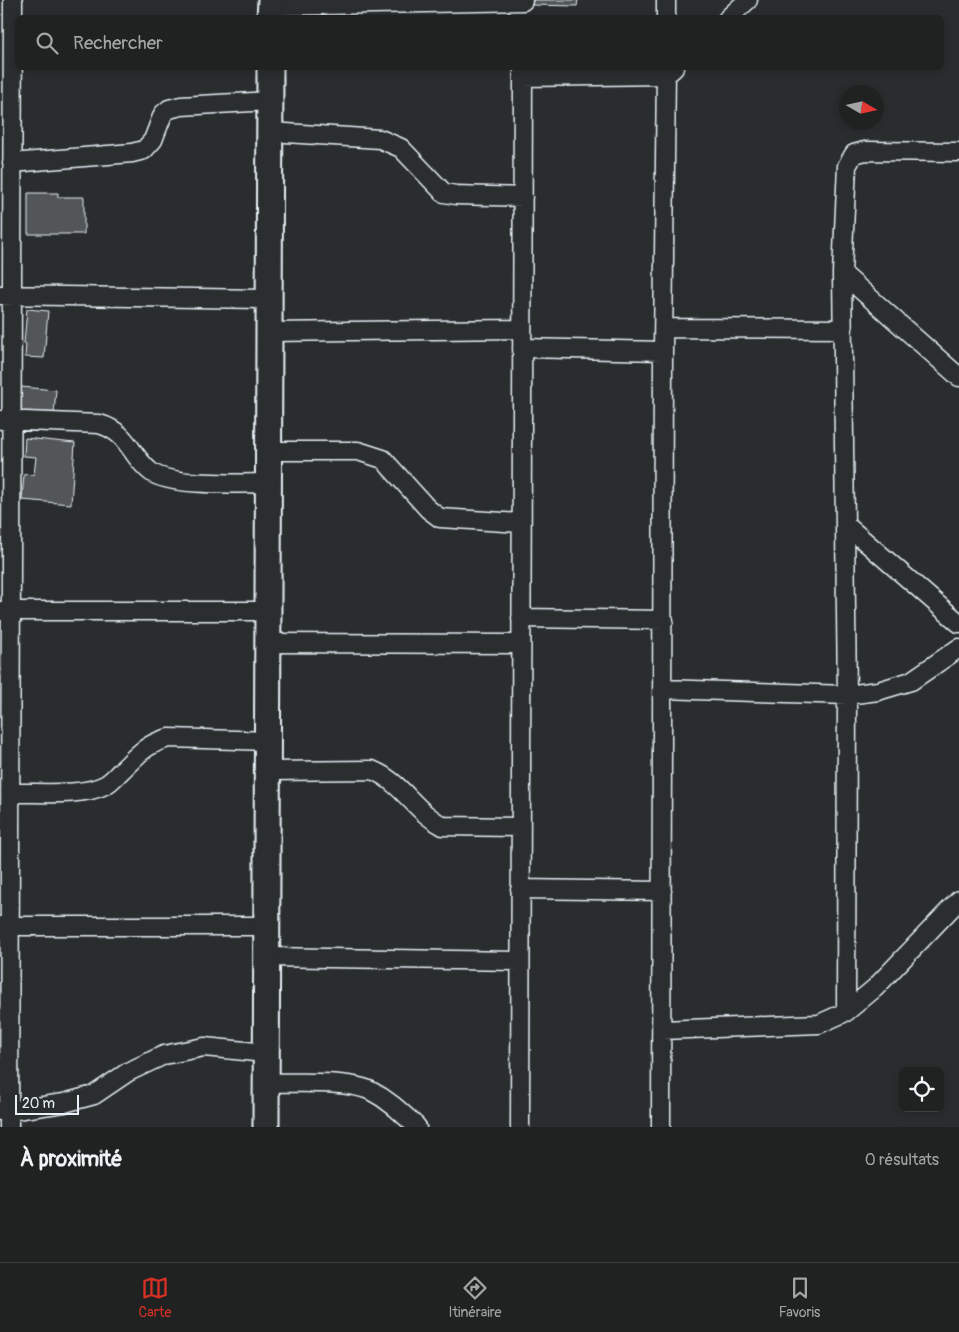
<!DOCTYPE html>
<html lang="fr">
<head>
<meta charset="utf-8">
<style>
  :root { --surface:#202222; --page:#282a2a; --text:#f1f3f6; --muted:#a2a4a5; --line:#3d3f40; --accent:#d93025 }
  body { margin:0; font-family:Pangolin,sans-serif; background:var(--page); color:var(--text) }
  .controls { position:absolute; right:15px; bottom:15px; display:grid; overflow:hidden; border-radius:8px; box-shadow:0 2px 8px #0003 }
  .controls button { width:45px; height:45px; display:grid; place-items:center; padding:0; border:0; border-bottom:1px solid var(--line); background:var(--surface); color:var(--text); font:25px sans-serif }
  .compass { position:absolute; left:839px; top:85px; width:45px; height:45px; border-radius:50%; background:var(--surface); box-shadow:0 2px 8px #0003; rotate:99deg }
  .scale { position:absolute; left:15px; bottom:12px; width:64px; box-sizing:border-box; padding-left:5px; border:2px solid #e8f1f8; border-top:0; font-size:14px; line-height:18px; white-space:nowrap; color:#e8f1f8; -webkit-text-stroke:4px #2a2d2e; paint-order:stroke }
  .list { margin:0; padding:0; list-style:none }
  h2 { display:flex; justify-content:space-between; align-items:center; height:65px; margin:0; padding:0 20px; font-size:21px }
  h2 small { font-size:16px; font-weight:400; color:var(--muted) }
  .icon { flex:none; width:28px; height:28px; fill:none; stroke:currentColor; stroke-width:2; stroke-linecap:round; stroke-linejoin:round }
  .map { position:relative; flex:none; width:959px; height:1127px; overflow:hidden }
  .search { position:absolute; background:var(--surface); box-shadow:0 2px 8px #0003; left:15px; right:15px; top:15px; height:55px; display:flex; align-items:center; gap:12px; box-sizing:border-box; padding:0 18px; border-radius:8px; color:var(--muted); font-size:19px }
  .sheet { height:135px; background:var(--surface) }
  nav { display:flex; justify-content:space-around; align-items:center; box-sizing:border-box; height:70px; border-top:1px solid var(--line); background:var(--surface); font-size:14px; color:var(--muted) }
  nav a { display:grid; justify-items:center; gap:2px }
  nav .on { color:var(--accent) }
  .map>svg:first-child { display:block }
</style>
</head>
<body>
<div class="map">
<svg width="959" height="1127" viewBox="0 0 959 1127">
  <rect width="100%" height="100%" fill="#2a2d2e"/>
  <filter id="ink" filterUnits="userSpaceOnUse"><feTurbulence type="fractalNoise" baseFrequency=".02" numOctaves="2"/><feDisplacementMap in="SourceGraphic" scale="10" xChannelSelector="R" yChannelSelector="G"/><feConvolveMatrix kernelMatrix="1 2 1 2 8 2 1 2 1" color-interpolation-filters="sRGB"/></filter>
  <g filter="url(#ink)">
    <path fill="#363a3b" d="M0,756L2,758V833L0,898Z"/>
    <path fill="#535759" stroke="#e8f1f8" d="M531,0H578L577,6L531,5Z
      M28,193H58V197H84V234H28Z
      M27,309L48,311L44,358L25,357L26,344L24,343Z
      M21,387L56,390L54,414L19,412Z
      M25,438L75,443L71,504L22,500L24,474L34,475L36,457L24,456Z"/>
    <g fill="none" stroke-linecap="round" stroke-linejoin="round">
      <g stroke="#e8f1f8" stroke-width="21">
        <path id="minor" d="M271,6L523,1
          M666,18V0
          M728,18L748,0
          M523,77L666,75L674,68
          M270,132L380,139L401,148L444,193L456,195L523,197
          M12,163L132,153L144,150L153,140L163,114L169,109L181,106L270,101
          M842,273L959,377
          M0,295L269,299
          M664,328L843,329
          M269,332L522,329
          M522,348L663,351
          M1,420L99,424C129,432 130,456 151,472C171,487 242,483 269,483
          M268,451H358L383,459L428,509L440,518L521,523
          M846,525L959,623
          M0,611H268
          M521,618L664,620
          M268,643L521,644
          M663,689L847,695L878,691L911,681L959,648
          M267,771L372,770C402,782 415,812 443,826L520,827
          M10,793C37,792 82,797 105,785C111,782 115,777 120,772C137,756 145,744 169,738L267,741
          M520,889L662,891
          M0,926H266
          M266,957L520,961
          M846,1012L847,695L842,273L847,166L854,154L865,151L959,152
          M662,1030L819,1024L846,1012L875,988L959,900
          M266,1083C293,1083 348,1080 371,1091C389,1100 402,1113 417,1127
          M0,1111H9L64,1103L94,1095L128,1072L164,1055L204,1047L266,1053
          M9,1127L13,0
          M520,1127L523,68
          M661,1127L663,351L666,68"/>
      </g>
      <g stroke="#e8f1f8" stroke-width="29">
        <path id="secondary" d="M270,18L271,0
          M266,1127L270,68"/>
      </g>
      <use href="#minor" stroke="#2a2d2e" stroke-width="18"/>
      <use href="#secondary" stroke="#2a2d2e" stroke-width="25"/>
    </g>
  </g>
</svg>
<div class="controls">
<button><svg class="icon" aria-label="locate" viewBox="0 0 24 24"><circle cx="12" cy="12" r="6"/><path d="M12 2v4M12 18v4M2 12h4M18 12h4"/></svg></button>
</div>
<svg class="compass" viewBox="-18 -18 36 36"><path d="M0-13l5 13h-10z" fill="#e53935"/><path d="M0 13l5-13h-10z" fill="#a2a4a5"/></svg>
<div class="scale">20 m</div>
<div class="search"><svg class="icon" aria-label="search" viewBox="0 0 24 24"><circle cx="10" cy="10" r="6"/><path d="M15 15l6 6"/></svg>Rechercher</div>
</div>
<section class="sheet">
<h2>À proximité<small>0 résultats</small></h2>
<ul class="list">
</ul>
</section>
<nav>
<a class="on"><svg class="icon" aria-label="map" viewBox="0 0 24 24"><path d="M3 6l6-2 6 2 6-2v14l-6 2-6-2-6 2zM9 4v14M15 6v14"/></svg>Carte</a>
<a><svg class="icon" aria-label="directions" viewBox="0 0 24 24"><path d="M12 3l9 9-9 9-9-9zM9 14v-3h6M13 9l2 2-2 2"/></svg>Itinéraire</a>
<a><svg class="icon" aria-label="saved" viewBox="0 0 24 24"><path d="M7 4h10v16l-5-4-5 4z"/></svg>Favoris</a>
</nav>
</body>
</html>
